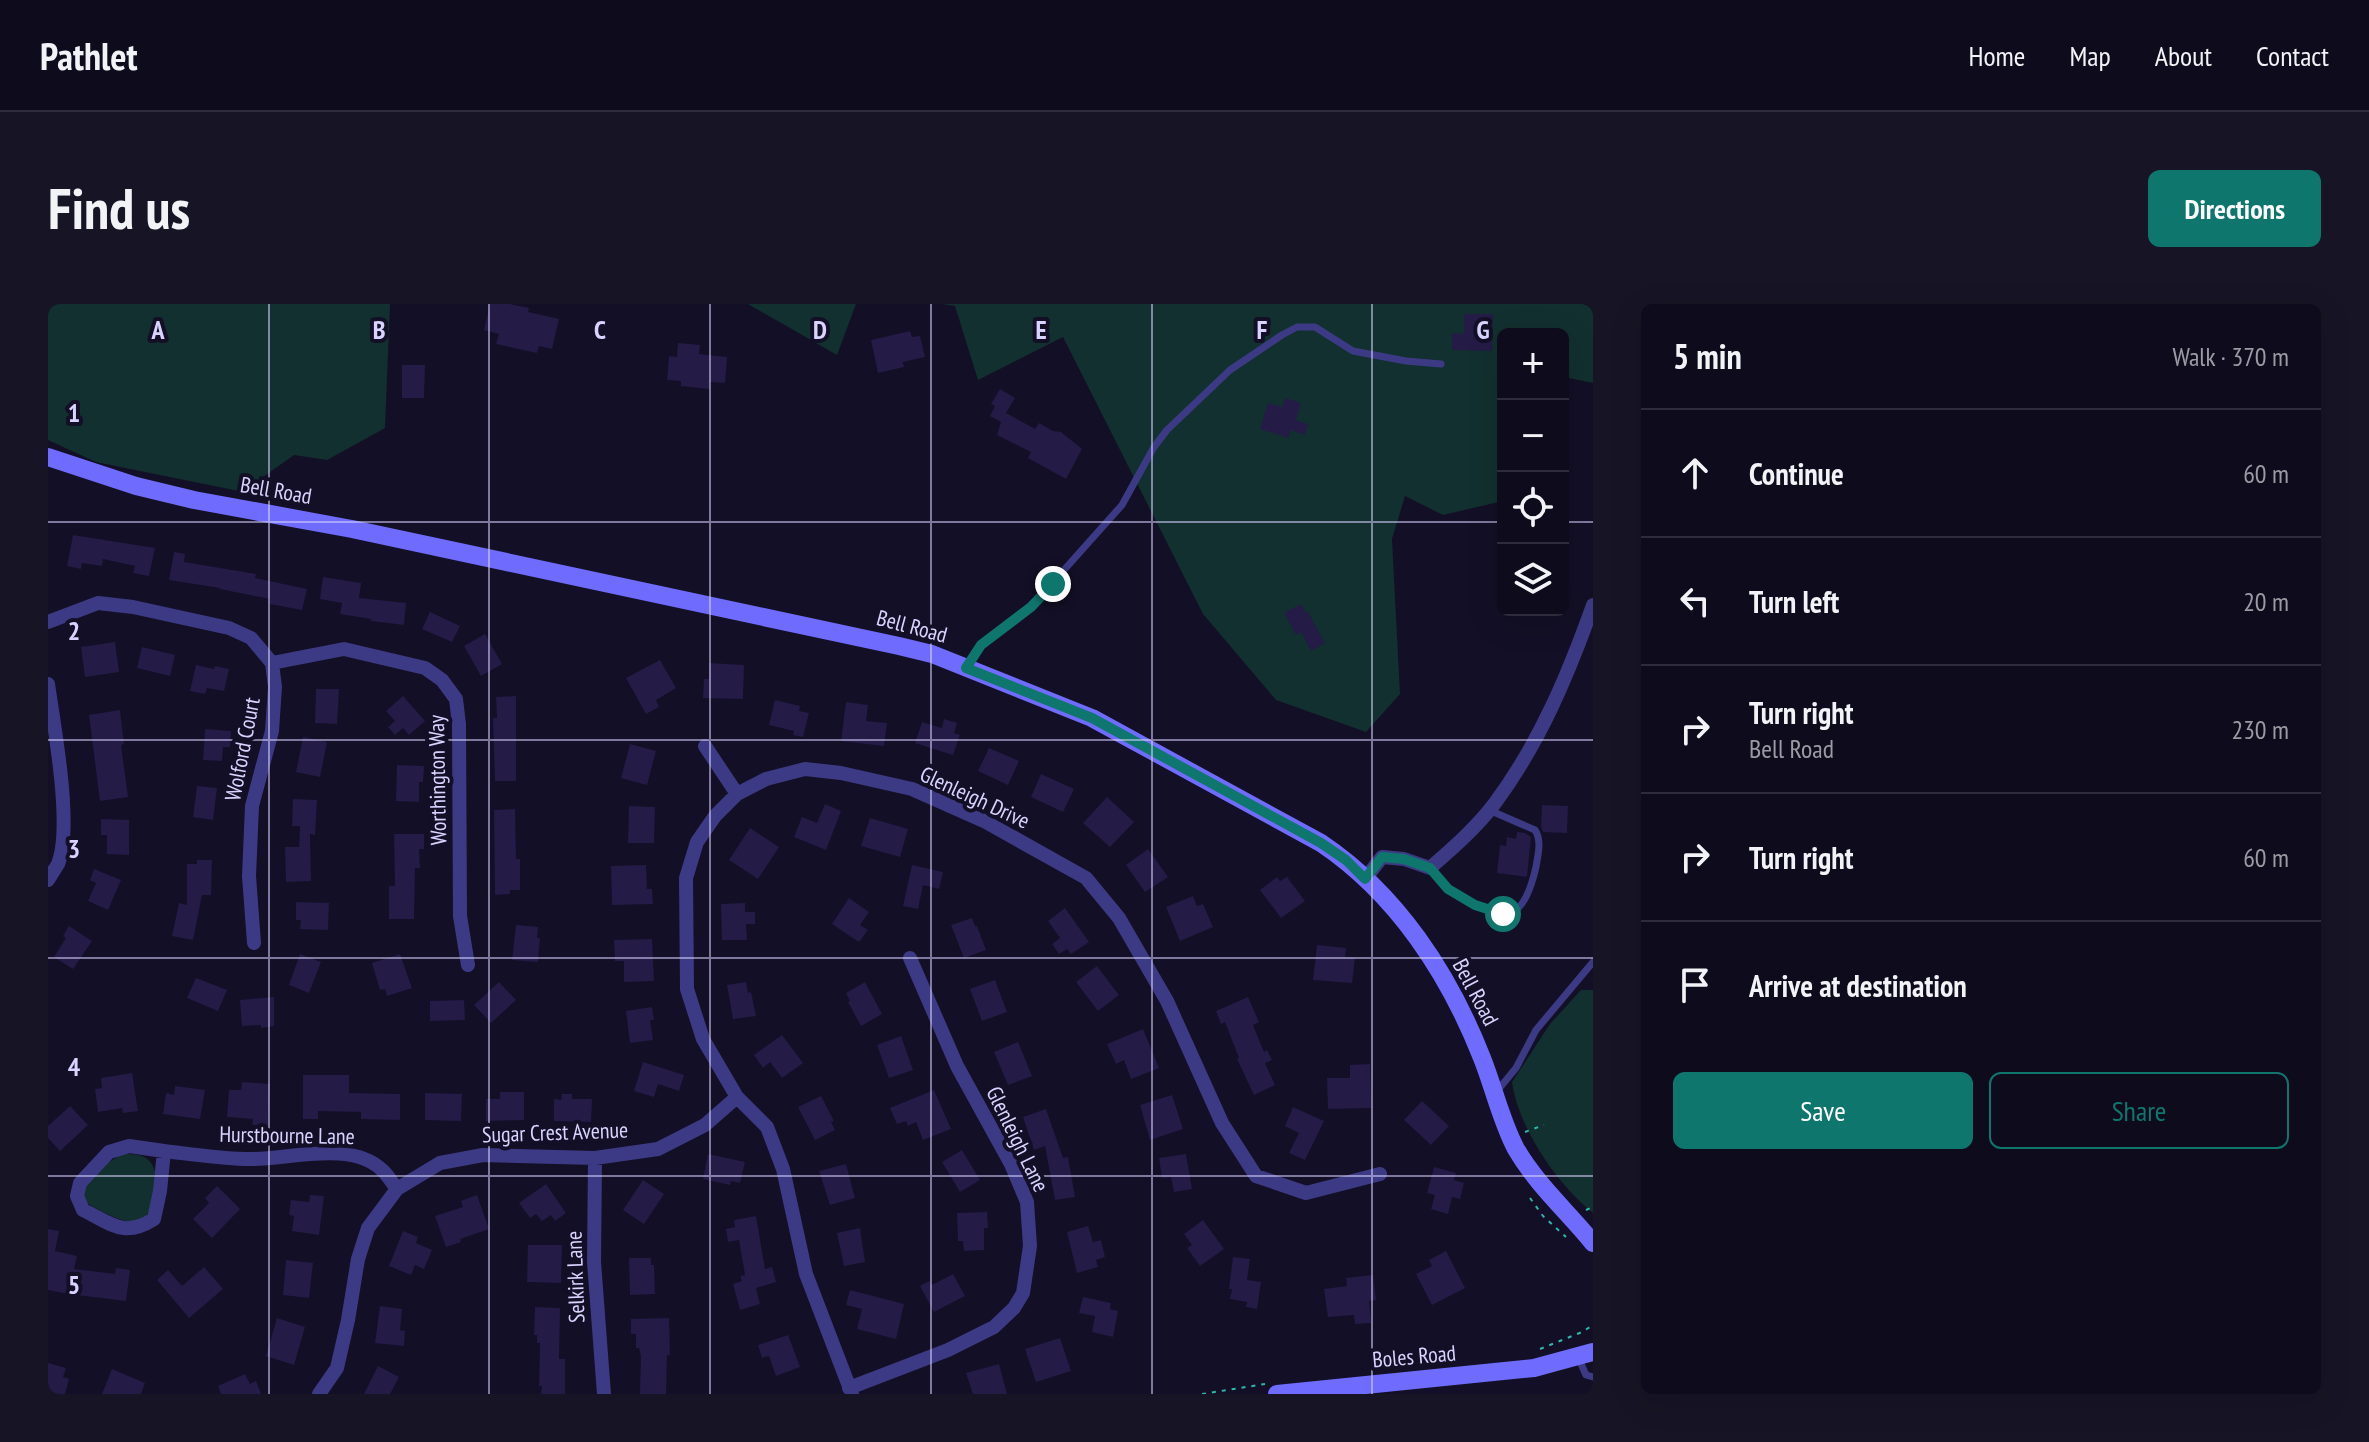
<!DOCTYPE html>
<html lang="en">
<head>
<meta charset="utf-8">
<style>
  :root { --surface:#0e0b1c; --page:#171425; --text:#f1f3f6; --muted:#9b9ba3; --line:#2e2b3b; --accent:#0f766e }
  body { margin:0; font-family:"PT Sans Narrow",sans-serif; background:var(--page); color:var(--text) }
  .controls { position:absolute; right:24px; top:24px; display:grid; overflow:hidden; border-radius:12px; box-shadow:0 8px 32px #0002 }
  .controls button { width:72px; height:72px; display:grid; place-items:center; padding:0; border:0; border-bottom:2px solid var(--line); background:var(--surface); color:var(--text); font:40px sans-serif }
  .stop { position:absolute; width:24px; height:24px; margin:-18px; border:6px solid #0f766e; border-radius:50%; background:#fff }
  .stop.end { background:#0f766e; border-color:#fff; box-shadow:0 2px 8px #0008 }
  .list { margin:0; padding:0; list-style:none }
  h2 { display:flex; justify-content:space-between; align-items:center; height:104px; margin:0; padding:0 32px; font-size:34px }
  h2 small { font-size:26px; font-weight:400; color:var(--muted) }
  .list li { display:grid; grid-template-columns:52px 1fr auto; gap:24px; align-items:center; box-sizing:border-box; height:128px; padding:0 32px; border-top:2px solid var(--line) }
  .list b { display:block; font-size:30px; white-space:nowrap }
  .list p { margin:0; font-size:26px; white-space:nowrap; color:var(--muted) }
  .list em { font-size:26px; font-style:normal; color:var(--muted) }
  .actions { display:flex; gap:16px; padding:24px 32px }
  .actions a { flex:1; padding:18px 0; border:2px solid var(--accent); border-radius:12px; text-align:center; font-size:28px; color:var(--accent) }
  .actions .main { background:var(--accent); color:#fff }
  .icon { flex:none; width:44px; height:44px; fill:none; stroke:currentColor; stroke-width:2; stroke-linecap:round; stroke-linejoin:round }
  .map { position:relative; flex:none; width:1545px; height:1090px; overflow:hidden; border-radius:12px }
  header { display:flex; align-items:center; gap:48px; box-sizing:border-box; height:112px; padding:0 40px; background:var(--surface); border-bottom:2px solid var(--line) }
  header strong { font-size:38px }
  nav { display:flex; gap:44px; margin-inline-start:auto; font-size:28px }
  .intro { display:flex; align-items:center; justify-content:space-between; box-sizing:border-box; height:192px; padding:0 48px }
  h1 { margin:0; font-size:56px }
  .button { padding:20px 36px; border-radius:12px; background:var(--accent); color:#fff; font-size:28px; font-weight:700 }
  main { display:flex; gap:48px; padding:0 48px }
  aside { flex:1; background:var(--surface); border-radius:12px; box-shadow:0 8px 32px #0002 }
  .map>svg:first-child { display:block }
</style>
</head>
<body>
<header>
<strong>Pathlet</strong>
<nav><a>Home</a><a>Map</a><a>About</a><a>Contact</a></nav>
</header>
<div class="intro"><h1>Find us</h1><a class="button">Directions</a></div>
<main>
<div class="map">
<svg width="1545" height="1090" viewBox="0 0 1545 1090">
  <rect width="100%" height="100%" fill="#130f26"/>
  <path fill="#12302f" d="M0,0H342L337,124L279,156L246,151L215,173L211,191L48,158L0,136Z
    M700,0H808L789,51Z
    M894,0H1545V79L1521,74L1515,148V30H1455V197L1395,211L1357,192L1344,235L1352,390L1318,428L1228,396L1155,310L1015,33L930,76L907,2Z
    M1533,686H1545V909C1508,879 1471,825 1464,778L1502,720Z
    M75,850C90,850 103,851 107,868C105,879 107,903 99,911C96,914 85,918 81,918C74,917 38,902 36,895C29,877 62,856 75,850Z"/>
  <path fill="#241b47" d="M442,0H462L481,4L480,8L511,15L504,45L491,42L489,49L448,40L451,30L436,26Z
    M1416,10H1445L1444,47L1404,46V29L1416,30Z
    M862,27L864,33L872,32L877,53L855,58L856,63L830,69L823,36Z
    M630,39L652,41L651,50L679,53L677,79L662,78L661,85L633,82V77L619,76L621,52L629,53Z
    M354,61H377L376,94H354Z
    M952,85L967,94L958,109L987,125L991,119L1005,127L1013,128L1034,145L1018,175L980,154L983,148L949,131L953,118L942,112L947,102L943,100Z
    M1237,94L1253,99L1248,116L1260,120L1257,131L1242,126L1241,134L1212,125L1220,99L1234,103Z
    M25,231L107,244L101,272L85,269L87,262L55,255L54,262L34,259L33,265L19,262Z
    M126,248L137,250L136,258L208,270L207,274L259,285L254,306L221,300L222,295L172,285V284L121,276Z
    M275,273L313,279L311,294L358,299L356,321L323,317V315L292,310L294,299L272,295Z
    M1253,300L1258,309L1260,308L1277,339L1263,347L1253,328L1248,331L1236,309Z
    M382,308L412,322L404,338L374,325Z
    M437,330L454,360L433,372L416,342Z
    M67,338L71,368L37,373L33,343Z
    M94,343L127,351L122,372L89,364Z
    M612,356L628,384L608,396L611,403L598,410L578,374Z
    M661,359L696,361L695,395L655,394L656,375H661Z
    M148,361L166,365L167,362L181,365L176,387L159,384L157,390L142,387Z
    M268,385H291L289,420L267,419Z
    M355,392L377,417L361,431L355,424L347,431L340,423L347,417L338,407Z
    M468,392V477H447L445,414H449L448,393Z
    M727,396L752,402L751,407L761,409L755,433L745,431L746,427L721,421Z
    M798,398L820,401L818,417L839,419L836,442L793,437Z
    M72,406L76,440L73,441L80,493L52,497L41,411Z
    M896,415L909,419L906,429L912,431L905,451L867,439L874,418L894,424Z
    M157,425L183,427L182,443H175L174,457L155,456Z
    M255,433L279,438L272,473L248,468Z
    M582,440L608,447L599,481L573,474Z
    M941,444L971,457L960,481L930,467Z
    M349,461L376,462L375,478H371V498L348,497Z
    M993,470L1026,485L1015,508L983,493Z
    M149,482L169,484L165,516L145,513Z
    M1059,493L1086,518L1062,543L1035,519Z
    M245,495L269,496L267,531L262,530L263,577L238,578L237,543H251L252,522H244Z
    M777,500L793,507L778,546L746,533L754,513L769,519Z
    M1494,501L1520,502L1519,529L1495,528L1493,523Z
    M581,502L607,503L606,539H580Z
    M467,505L468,555H472V586H462V590L447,591L446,506Z
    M822,514L860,525L852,553L813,542Z
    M53,515L81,516V551L59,550V531H53Z
    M702,524L731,543L710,575L681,556Z
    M1469,528L1477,529L1483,533L1479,573L1449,569L1452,541L1458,542L1459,533L1468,535Z
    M346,530H376V545H371L372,564H367L366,615H341V582H347Z
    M1100,545L1120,573L1097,588L1078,561Z
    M149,556H164L163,591H154L145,636L124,632L131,599L139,601V560H149Z
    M598,561L599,585H604L605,600L564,601L563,562Z
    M864,561L895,568L891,585L875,581L870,605L855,602Z
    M46,565L73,576L60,606L40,597L48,579L42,576Z
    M1229,573L1232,577L1239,573L1257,597L1233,614L1212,586Z
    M1145,592L1149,602L1155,600L1165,623L1132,637L1118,603Z
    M801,594L821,608L812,621L820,626L811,638L784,620Z
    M248,598L281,599L280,626L252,625L253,616H248Z
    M697,599V608H707V620H698L699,636H674L673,600Z
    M1017,604L1041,638L1023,650L1019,645L1011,650L1004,640L1012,634L1000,617Z
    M924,614L927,622H929L938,646L916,654L903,621Z
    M468,621L490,623L489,634H492L490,658L464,656Z
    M21,622L44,637L25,665L6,653L18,634L15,632Z
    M604,635L606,677L576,678V657H567L566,636Z
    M1269,641L1298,644L1297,653L1307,654L1304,679L1265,676Z
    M252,650L273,658L261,689L241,681Z
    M352,650L364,684L339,692L337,685L332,686L324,659Z
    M1049,662L1071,691L1050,707L1028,678Z
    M148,674L179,686L170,707L139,694Z
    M947,676L959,708L934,717L922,685Z
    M451,678L468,696L443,719L426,701Z
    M698,678L700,689L703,688L708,712L685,715L679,681Z
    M817,678L834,710L813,722L800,698L802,697L798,689Z
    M226,693V722L213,724V721L194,722L192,696Z
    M1200,693L1211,718L1205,721L1216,748L1219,746L1224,756L1217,759L1227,781L1206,791L1189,755L1191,754L1177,718L1173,720L1168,707Z
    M416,696L417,716L382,717V697Z
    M604,703L606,716H602L605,736L582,739L578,707Z
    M1095,725L1111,764L1083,775L1076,756L1068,760L1059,740Z
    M734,731L755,759L734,774L722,758L715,764L706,751Z
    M853,732L865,766L841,774L829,741Z
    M970,738L984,772L960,781L946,748Z
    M595,758L636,771L631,787L610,780L606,793L586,787Z
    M1322,760L1323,804L1280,805L1279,774H1302V761Z
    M84,769L90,807L75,809L74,804L50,808L47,785L54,784L53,774Z
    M255,771H301V789L352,790V816L313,815V808L270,807V815H255Z
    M194,778L222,780L220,821H204L205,815L179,813L181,786H193Z
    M127,782L157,786L152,815L115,810L118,789L126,791Z
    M886,786L903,825L875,836L868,818L860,822L858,817L849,820L842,804Z
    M452,788H476V816L438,817V795H452Z
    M377,789L414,790L413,817L377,816Z
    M514,790H524V795H544L543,818L506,817V795L513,796Z
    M1124,791L1135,825L1102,836L1092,801Z
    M773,792L786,817L783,818L787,826L767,836L750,803Z
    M1374,797L1401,822L1383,841L1356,816Z
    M22,802L40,821L12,847L0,834V822Z
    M1245,803L1276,817L1257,856L1241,849L1251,829L1237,822Z
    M998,805L1015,854L1020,853L1027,893L1007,896L997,842L986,846L975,813Z
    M914,846L932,876L912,888L894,858Z
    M660,850L697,858L692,879L683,877L682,881L655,875Z
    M1138,850L1144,885L1126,888L1123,873L1114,874L1111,854Z
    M798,860L807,894L782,901L771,867Z
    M1386,863L1408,869L1406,876L1416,879L1412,895L1404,893L1400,910L1383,905L1387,891L1379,889Z
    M595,876L616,890L596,920L575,906Z
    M498,880L518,909L507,917L503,911L494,917L488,910L482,914L471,899Z
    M169,882L192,905L164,934L145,915L161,899L157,894Z
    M262,891L276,892L271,931L244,927L246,912L241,911L243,896L261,898Z
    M429,891L441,925L412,935L413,938L398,943L387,912L415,903L413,897Z
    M939,908L940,924H936V946L916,947L915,937H910L909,909Z
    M708,912L717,965L724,963L728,978L708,984L712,1000L692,1006L685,980L694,977L692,972L697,971L691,936L680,938L678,925L687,923L686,916Z
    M1155,916L1176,945L1152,962L1139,944L1144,941L1136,930Z
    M1040,922L1045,938L1053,936L1057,953L1048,956L1050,963L1029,969L1019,928Z
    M812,924L817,958L796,962L789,929Z
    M0,925L11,927L7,947L29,952L26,965L67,970L68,964L82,966L78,997L20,990L0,986Z
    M355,927L370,933L368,939L384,946L376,965L367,961L363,971L341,962Z
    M480,941H514L513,979L479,978Z
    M1398,947L1417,984L1384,1001L1368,970L1384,962L1381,956Z
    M1185,953L1202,955L1199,976L1213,978L1209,1005L1198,1003L1199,998L1182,995L1184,985H1181Z
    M581,954H603V961H606L607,990L582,991Z
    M238,956L265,959L261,994L235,991Z
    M156,963L175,985L141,1014L109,976L120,966L134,982Z
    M905,970L917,992L886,1008L872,982L881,977L884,981Z
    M1325,971L1328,996L1321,997L1323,1019L1307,1020L1306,1011L1280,1013L1276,985L1299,982L1298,974Z
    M802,986L856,1000L848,1035L809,1025L814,1005L798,1001Z
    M1035,993L1063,999L1062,1005L1070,1007L1065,1033L1044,1028L1047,1012L1031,1009Z
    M332,1002L354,1005L352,1026L357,1027L356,1042L327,1039Z
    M487,1003L512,1004L511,1055H517V1090H493L494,1082H491L492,1039H489V1031H486Z
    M229,1014L257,1023L246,1061L218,1052Z
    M621,1014L622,1051H619L618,1090H592L593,1052L591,1044H588V1030H583V1015Z
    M740,1031L752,1063L728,1072L721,1052L714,1054L710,1041Z
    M1012,1034L1023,1067L988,1078L977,1045Z
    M0,1059L18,1064L15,1073L21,1075L17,1090H0Z
    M951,1060L959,1090H925L918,1069Z
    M330,1062L351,1073L342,1090H316Z
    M64,1065L97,1079L93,1090H54Z
    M197,1070L202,1080L208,1077L213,1090H173L170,1082Z"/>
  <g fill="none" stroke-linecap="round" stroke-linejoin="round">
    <path stroke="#2fb8b0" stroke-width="2" stroke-dasharray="4 6" stroke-linecap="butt" d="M1477,828L1496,821
      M1482,894L1495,912L1518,933
      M1538,906L1545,903
      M1492,1045L1534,1028L1545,1021
      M1154,1090L1217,1080"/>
    <path stroke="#3d3a85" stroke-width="7" d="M919,362L933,341L983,303L1074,201L1106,143L1119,126L1182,66L1234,31L1249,23H1267L1305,47L1358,57L1393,60
      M1382,564C1387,570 1392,577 1398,583C1411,595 1450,615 1466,607C1479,600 1485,576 1488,563C1490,550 1494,537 1487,526L1441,506
      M1449,787L1468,764L1488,726L1545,658
      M1530,1053L1538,1071L1545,1073"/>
    <path stroke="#3d3a85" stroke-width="14" d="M0,318L50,299L85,303L181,324L203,334L224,359L227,383L224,427L204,502L201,572L206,639
      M224,359L296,345L377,364L394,376L408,395L411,420L412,612L420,661
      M0,380C6,422 25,523 10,560C7,565 3,571 0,576
      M657,442L689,490
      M1317,575L1334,553L1356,555L1382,564C1405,544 1429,523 1447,499C1492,438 1520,371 1545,301
      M81,842L116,847L112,887L106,915C76,934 64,920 35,906L29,892L32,879L61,848Z
      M116,847C142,850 169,854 196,855C235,857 303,835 334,866C340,871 344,879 349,885
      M547,854L546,958L556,1090
      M801,1084L900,1046L946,1023L966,1004L975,989L982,942L979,898L963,860L909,762L862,654
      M271,1090L289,1064L300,1016L310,955L320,924L349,885L392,859L435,851L547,854L610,845L657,821L689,793
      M804,1090L758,970L735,865L719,823L689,793L655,735L639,685L638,574L649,538L667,512L689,490L718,475L757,465L793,469L864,485L936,517L1038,574L1071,614L1119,697L1174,819L1208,872L1258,889L1332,870"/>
    <path stroke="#6f6bff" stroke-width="18" d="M0,153L88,182L146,196L304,225L851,342L884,350L1044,414L1273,539C1349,590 1401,670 1434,754C1446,784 1453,817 1468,845C1489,881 1519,907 1545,939
      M1229,1090L1486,1064L1545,1048"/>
  </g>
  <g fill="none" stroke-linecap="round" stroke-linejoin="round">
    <path stroke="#0f766e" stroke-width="10" d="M1005,280L983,303L933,341L918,364L1044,414L1273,539L1298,556L1317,575L1334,553L1356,555L1382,564L1400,585L1427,601L1455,610"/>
  </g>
  <path fill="none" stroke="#d9d4ff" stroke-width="2" stroke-opacity="0.55" d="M221,0V1090M441,0V1090M662,0V1090M883,0V1090M1104,0V1090M1324,0V1090M0,218H1455M1515,218H1545M0,436H1545M0,654H1545M0,872H1545"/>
  <g text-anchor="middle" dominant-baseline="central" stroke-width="8" stroke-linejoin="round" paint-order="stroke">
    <g font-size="22" fill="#d9d4ff" stroke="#130f26">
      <text transform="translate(228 186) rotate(10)">Bell Road</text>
      <text transform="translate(864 322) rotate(15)">Bell Road</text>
      <text transform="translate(194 445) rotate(-79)">Wolford Court</text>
      <text transform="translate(389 476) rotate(-91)">Worthington Way</text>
      <text transform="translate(927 493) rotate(25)">Glenleigh Drive</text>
      <text transform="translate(1428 688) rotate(62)">Bell Road</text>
      <text transform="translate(507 828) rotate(-2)">Sugar Crest Avenue</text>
      <text transform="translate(239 831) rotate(1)">Hurstbourne Lane</text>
      <text transform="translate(970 835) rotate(64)">Glenleigh Lane</text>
      <text transform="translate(527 973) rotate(-92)">Selkirk Lane</text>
      <text transform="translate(1366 1052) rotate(-5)">Boles Road</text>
    </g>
  </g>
  <g font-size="26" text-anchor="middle" font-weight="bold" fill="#d9d4ff" stroke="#130f26" stroke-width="8" stroke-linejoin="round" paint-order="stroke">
    <text x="110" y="35">A</text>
    <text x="331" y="35">B</text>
    <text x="552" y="35">C</text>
    <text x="772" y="35">D</text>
    <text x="993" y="35">E</text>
    <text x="1214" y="35">F</text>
    <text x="1435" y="35">G</text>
    <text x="26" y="118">1</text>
    <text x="26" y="336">2</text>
    <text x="26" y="554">3</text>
    <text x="26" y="772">4</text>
    <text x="26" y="990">5</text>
  </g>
</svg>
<div class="controls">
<button>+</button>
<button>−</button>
<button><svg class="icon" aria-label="locate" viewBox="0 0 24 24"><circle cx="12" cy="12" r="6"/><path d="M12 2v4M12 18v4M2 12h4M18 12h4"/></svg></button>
<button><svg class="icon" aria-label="layers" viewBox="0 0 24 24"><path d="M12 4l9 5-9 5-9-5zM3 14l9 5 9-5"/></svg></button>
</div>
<div class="stop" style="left:1455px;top:610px"></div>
<div class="stop end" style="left:1005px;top:280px"></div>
</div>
<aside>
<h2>5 min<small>Walk · 370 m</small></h2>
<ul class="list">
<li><svg class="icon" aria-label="ahead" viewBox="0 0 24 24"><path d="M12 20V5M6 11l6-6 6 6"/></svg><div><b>Continue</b></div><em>60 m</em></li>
<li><svg class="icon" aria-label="left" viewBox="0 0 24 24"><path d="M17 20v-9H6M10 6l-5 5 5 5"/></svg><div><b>Turn left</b></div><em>20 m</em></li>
<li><svg class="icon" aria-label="right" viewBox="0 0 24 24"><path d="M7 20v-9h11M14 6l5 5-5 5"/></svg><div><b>Turn right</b><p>Bell Road</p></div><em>230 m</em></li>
<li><svg class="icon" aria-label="right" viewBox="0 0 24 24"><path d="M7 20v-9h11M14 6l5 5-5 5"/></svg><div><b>Turn right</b></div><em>60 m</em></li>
<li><svg class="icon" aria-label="arrive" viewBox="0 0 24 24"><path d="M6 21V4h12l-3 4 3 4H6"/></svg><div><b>Arrive at destination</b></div></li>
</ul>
<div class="actions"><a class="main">Save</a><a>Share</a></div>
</aside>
</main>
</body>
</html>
